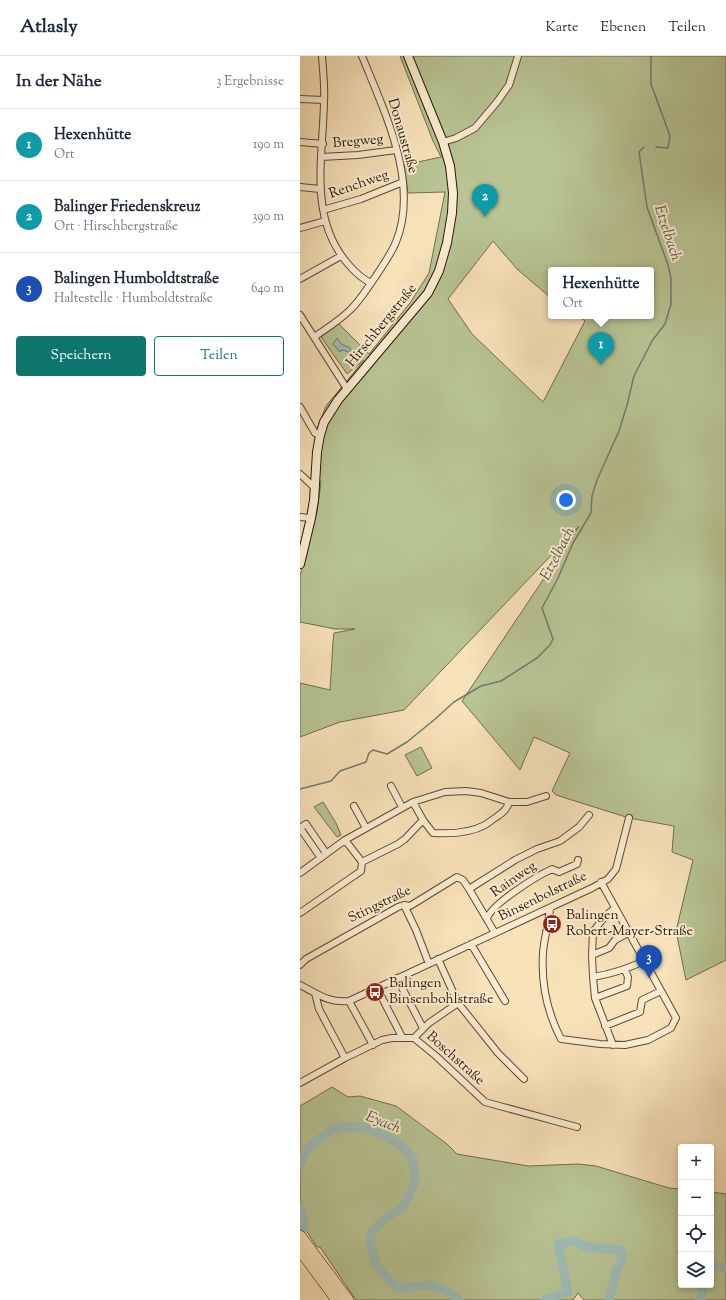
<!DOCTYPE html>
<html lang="de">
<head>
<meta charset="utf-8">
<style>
  :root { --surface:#fff; --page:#f6f6f7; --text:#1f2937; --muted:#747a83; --line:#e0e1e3; --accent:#0f766e }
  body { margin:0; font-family:"Sorts Mill Goudy",serif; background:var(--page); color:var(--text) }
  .controls { position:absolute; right:12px; bottom:12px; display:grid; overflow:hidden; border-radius:4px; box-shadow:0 2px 6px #0003 }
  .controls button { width:36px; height:36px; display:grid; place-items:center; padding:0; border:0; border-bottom:1px solid var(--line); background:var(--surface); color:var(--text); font:20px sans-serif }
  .you { position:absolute; left:266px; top:444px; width:14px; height:14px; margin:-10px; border:3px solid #fff; border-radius:50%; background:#1a73e8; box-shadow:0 0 0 6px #1a73e833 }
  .badge { display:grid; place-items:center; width:26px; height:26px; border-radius:50%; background:var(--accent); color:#fff; font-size:13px; font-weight:700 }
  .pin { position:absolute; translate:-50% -33px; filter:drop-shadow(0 1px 2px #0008) }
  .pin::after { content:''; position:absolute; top:21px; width:14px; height:12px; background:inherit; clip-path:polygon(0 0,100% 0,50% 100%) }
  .popup { position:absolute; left:248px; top:211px; width:106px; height:52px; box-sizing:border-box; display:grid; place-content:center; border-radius:4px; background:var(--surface); filter:drop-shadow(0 1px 3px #0005); font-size:13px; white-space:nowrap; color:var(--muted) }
  .popup b { font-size:15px; color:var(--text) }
  .popup::after { content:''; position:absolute; left:50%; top:100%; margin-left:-8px; border:8px solid transparent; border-top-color:var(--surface) }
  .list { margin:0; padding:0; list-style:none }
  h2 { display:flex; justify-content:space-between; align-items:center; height:52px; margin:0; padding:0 16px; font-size:17px }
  h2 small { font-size:13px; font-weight:400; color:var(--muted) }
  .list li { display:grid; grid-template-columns:26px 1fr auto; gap:12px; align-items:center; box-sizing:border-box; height:72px; padding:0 16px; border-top:1px solid var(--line) }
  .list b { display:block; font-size:15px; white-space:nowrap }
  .list p { margin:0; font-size:13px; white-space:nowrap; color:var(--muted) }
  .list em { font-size:13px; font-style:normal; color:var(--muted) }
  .actions { display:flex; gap:8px; padding:12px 16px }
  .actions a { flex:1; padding:9px 0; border:1px solid var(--accent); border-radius:4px; text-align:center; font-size:14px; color:var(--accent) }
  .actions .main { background:var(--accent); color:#fff }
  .icon { flex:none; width:22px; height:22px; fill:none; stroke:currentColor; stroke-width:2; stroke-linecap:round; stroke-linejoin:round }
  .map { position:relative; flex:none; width:426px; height:1244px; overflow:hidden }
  header { display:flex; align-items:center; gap:24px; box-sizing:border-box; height:56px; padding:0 20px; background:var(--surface); border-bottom:1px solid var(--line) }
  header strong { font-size:19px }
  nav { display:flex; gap:22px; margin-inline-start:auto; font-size:14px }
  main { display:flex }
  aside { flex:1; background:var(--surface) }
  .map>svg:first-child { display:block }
</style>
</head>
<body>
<header>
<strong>Atlasly</strong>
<nav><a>Karte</a><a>Ebenen</a><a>Teilen</a></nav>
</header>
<main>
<aside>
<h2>In der Nähe<small>3 Ergebnisse</small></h2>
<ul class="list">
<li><span class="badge" style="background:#0f9aa8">1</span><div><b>Hexenhütte</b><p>Ort</p></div><em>190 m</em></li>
<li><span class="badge" style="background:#0f9aa8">2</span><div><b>Balinger Friedenskreuz</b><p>Ort · Hirschbergstraße</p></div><em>390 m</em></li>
<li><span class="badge" style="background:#1a4fb4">3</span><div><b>Balingen Humboldtstraße</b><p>Haltestelle · Humboldtstraße</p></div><em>640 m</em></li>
</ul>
<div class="actions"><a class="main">Speichern</a><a>Teilen</a></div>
</aside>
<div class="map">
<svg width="426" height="1244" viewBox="0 0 426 1244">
  <rect width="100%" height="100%" fill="#f8e2b9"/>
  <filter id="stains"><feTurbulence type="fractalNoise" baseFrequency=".005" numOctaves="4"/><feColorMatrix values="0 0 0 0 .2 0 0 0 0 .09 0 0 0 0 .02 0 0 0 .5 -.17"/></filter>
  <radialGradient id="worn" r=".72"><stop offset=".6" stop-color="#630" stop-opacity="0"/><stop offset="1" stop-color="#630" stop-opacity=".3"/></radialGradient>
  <path fill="#b8c494" stroke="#716d4b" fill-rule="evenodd" d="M100,0H426V904L386,924L376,875L393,804L372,796L374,770L329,762L256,739L252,735L270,697L234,681L220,714L162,645L279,470L104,654L40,666L0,681V627L30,634L33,586L34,577L55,573H35L0,566V520L17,456L21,426L14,415L17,373L26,350L64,304L47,318L21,281L39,268L69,298L110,247L129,217L145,136L108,137L104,109L141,101L133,85ZM193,185L217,213L251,242V214H351V260H279L285,265L243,346L172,278L148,243Z
    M121,691L132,712L117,720L105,699Z
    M23,746L36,767L41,779L37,781L14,751Z
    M32,1031L48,1041L60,1040L96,1050L147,1088L157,1098L228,1110L278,1108L296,1110L369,1132L381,1133V1229H411V1136L426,1138V1244H284L278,1237L273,1244H56L20,1191H17L0,1165V1050Z"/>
  <path fill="#9fbcb7" stroke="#707a6f" d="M37,282L41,288L50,292L51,297L46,295L41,294L40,296L33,288Z"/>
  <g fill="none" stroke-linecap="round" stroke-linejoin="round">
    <path stroke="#707a6f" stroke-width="1.5" d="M351,0V28L370,80L368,92L356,91
      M0,733L31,725L40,715L66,706L69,697L73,694L87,698L107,686L134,664L154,646L181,630L201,625L237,602L250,589L253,583L242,552L258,522L273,487L291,457L292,440L297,424L319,375L327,349L334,320L352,285L365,268L371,248V222L368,209L347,151L339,96L344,91"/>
    <path stroke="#9fbcb7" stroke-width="9" d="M0,1107L11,1089L32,1073L43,1071H62L85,1080L100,1088L112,1101L116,1125L103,1151L84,1163L71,1177L70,1187L76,1208L86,1221L98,1232L132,1229L145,1234L159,1244
      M0,1152L4,1164V1172L0,1175
      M411,1209L426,1212
      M245,1244L268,1236L258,1188L273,1185L287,1191L320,1194L323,1200L316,1216L309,1244
      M400,1244L402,1239V1229"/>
    <g stroke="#5e4930" stroke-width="8">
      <path id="street" d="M22,0C23,15 25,31 24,46C23,101 8,162 48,208C54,215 62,223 71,227
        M0,43L24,44
        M0,86L23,88
        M143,86L156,82L175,72L197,46L209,29L218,0
        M21,101L58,99L96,94
        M0,131L20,133
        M23,154L61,143L103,126
        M0,172L25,165
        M0,223L41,200
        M0,259L47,333
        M14,281C26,273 40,264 50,254C60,245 68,231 76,220C83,209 91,198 96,186C120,127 84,55 62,0
        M0,351L15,377L20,379
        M0,418L15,432
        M0,461L11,462
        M91,730L102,751
        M113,746L123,764
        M209,746H227L246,740
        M54,750L66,772
        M21,802L0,772L6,768L26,797
        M0,817L45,784L113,746L145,736L166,735L181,737L209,746C207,754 202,757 195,762C192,764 188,767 185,769C170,777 149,778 133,777L123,764L105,783L98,788L62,806L45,784
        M169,833L195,877
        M104,849L116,874L129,908
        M250,852C249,867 244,882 243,897C241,928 247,956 261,983L300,988L325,989L348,984L371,972L376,962L301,826
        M0,857L61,815L62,806
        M187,863C191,848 237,820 252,813L259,816L277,808L278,804
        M171,888L205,945
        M292,899L309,892L315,884L328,877
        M138,903L158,947L198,997L224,1023
        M0,909L6,903L98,851L104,849L110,850L157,821L163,824L169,833L215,804L237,793L260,785L279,771L289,759
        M293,921C311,918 327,913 344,905
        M97,922L123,972
        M0,929C18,938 28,947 49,945L292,832L308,823L316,813L329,762
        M77,932L102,981
        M15,937L19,953L45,1002
        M295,942L327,930L328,921L325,914
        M49,945L73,989
        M305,970L340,956L342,944L361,935
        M114,982L129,967L158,947
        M313,989L295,942L293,921L292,899L293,876L305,860L315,852
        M0,1027L45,1002L82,984L92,982H114L136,1000L185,1046L277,1071"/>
    </g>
    <g stroke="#2a1602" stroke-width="10">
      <path id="secondary" d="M0,508L11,462L14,444L17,396L20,379L24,366L38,344L128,237L139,215L147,187L152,157L153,137L150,110L143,86L108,0"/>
    </g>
    <g stroke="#2a1602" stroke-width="12">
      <path id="highway" d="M0,1180L48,1244
        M0,1194L37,1244"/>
    </g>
    <use href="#street" stroke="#faecd2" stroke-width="6"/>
    <use href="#secondary" stroke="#faecd2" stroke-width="8"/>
    <use href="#highway" stroke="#f8e2b9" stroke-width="11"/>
  </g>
  <defs>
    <g id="bus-disc" transform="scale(1)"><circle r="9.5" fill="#8f2418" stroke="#faecd2"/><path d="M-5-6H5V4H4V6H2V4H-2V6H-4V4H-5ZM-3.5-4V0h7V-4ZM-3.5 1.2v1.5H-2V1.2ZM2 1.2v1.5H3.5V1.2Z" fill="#fff"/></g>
  </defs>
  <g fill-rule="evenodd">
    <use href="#bus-disc" x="252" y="868"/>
    <use href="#bus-disc" x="75" y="936"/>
  </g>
  <g text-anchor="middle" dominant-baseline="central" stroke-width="4" stroke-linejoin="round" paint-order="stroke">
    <g font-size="14" fill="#2a1602" stroke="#faecd2">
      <text transform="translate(102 80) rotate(74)">Donaustraße</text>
      <text transform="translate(58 86) rotate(-5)">Bregweg</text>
      <text transform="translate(59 129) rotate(-19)">Renchweg</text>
      <text transform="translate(82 270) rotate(-51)">Hirschbergstraße</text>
      <text transform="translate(214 824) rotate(-35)">Rainweg</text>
      <text transform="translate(243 841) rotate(-26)">Binsenbolstraße</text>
      <text transform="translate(80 849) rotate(-26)">Stingstraße</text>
      <text transform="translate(155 1003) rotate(42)">Boschstraße</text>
    </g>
    <g font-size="14" fill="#2a1602" stroke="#faecd2" text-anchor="start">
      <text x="266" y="860">Balingen<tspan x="266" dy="16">Robert-Mayer-Straße</tspan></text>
      <text x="89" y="928">Balingen<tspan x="89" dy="16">Binsenbohlstraße</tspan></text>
    </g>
    <g font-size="15" font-style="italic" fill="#535041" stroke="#faecd2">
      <text transform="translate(367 177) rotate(72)">Etzelbach</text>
      <text transform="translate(258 498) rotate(-63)">Etzelbach</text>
      <text transform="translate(83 1067) rotate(22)">Eyach</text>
    </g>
  </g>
  <rect width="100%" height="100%" filter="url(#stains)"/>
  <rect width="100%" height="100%" fill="url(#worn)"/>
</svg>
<div class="controls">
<button>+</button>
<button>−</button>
<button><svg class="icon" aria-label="locate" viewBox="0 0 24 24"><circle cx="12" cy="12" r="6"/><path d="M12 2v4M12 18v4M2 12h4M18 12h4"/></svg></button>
<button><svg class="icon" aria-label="layers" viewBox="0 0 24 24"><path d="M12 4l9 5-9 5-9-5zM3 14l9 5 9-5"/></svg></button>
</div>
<div class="you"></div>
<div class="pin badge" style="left:301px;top:309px;background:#0f9aa8">1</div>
<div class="popup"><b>Hexenhütte</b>Ort</div>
<div class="pin badge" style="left:185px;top:161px;background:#0f9aa8">2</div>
<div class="pin badge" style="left:349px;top:922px;background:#1a4fb4">3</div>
</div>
</main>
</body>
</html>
